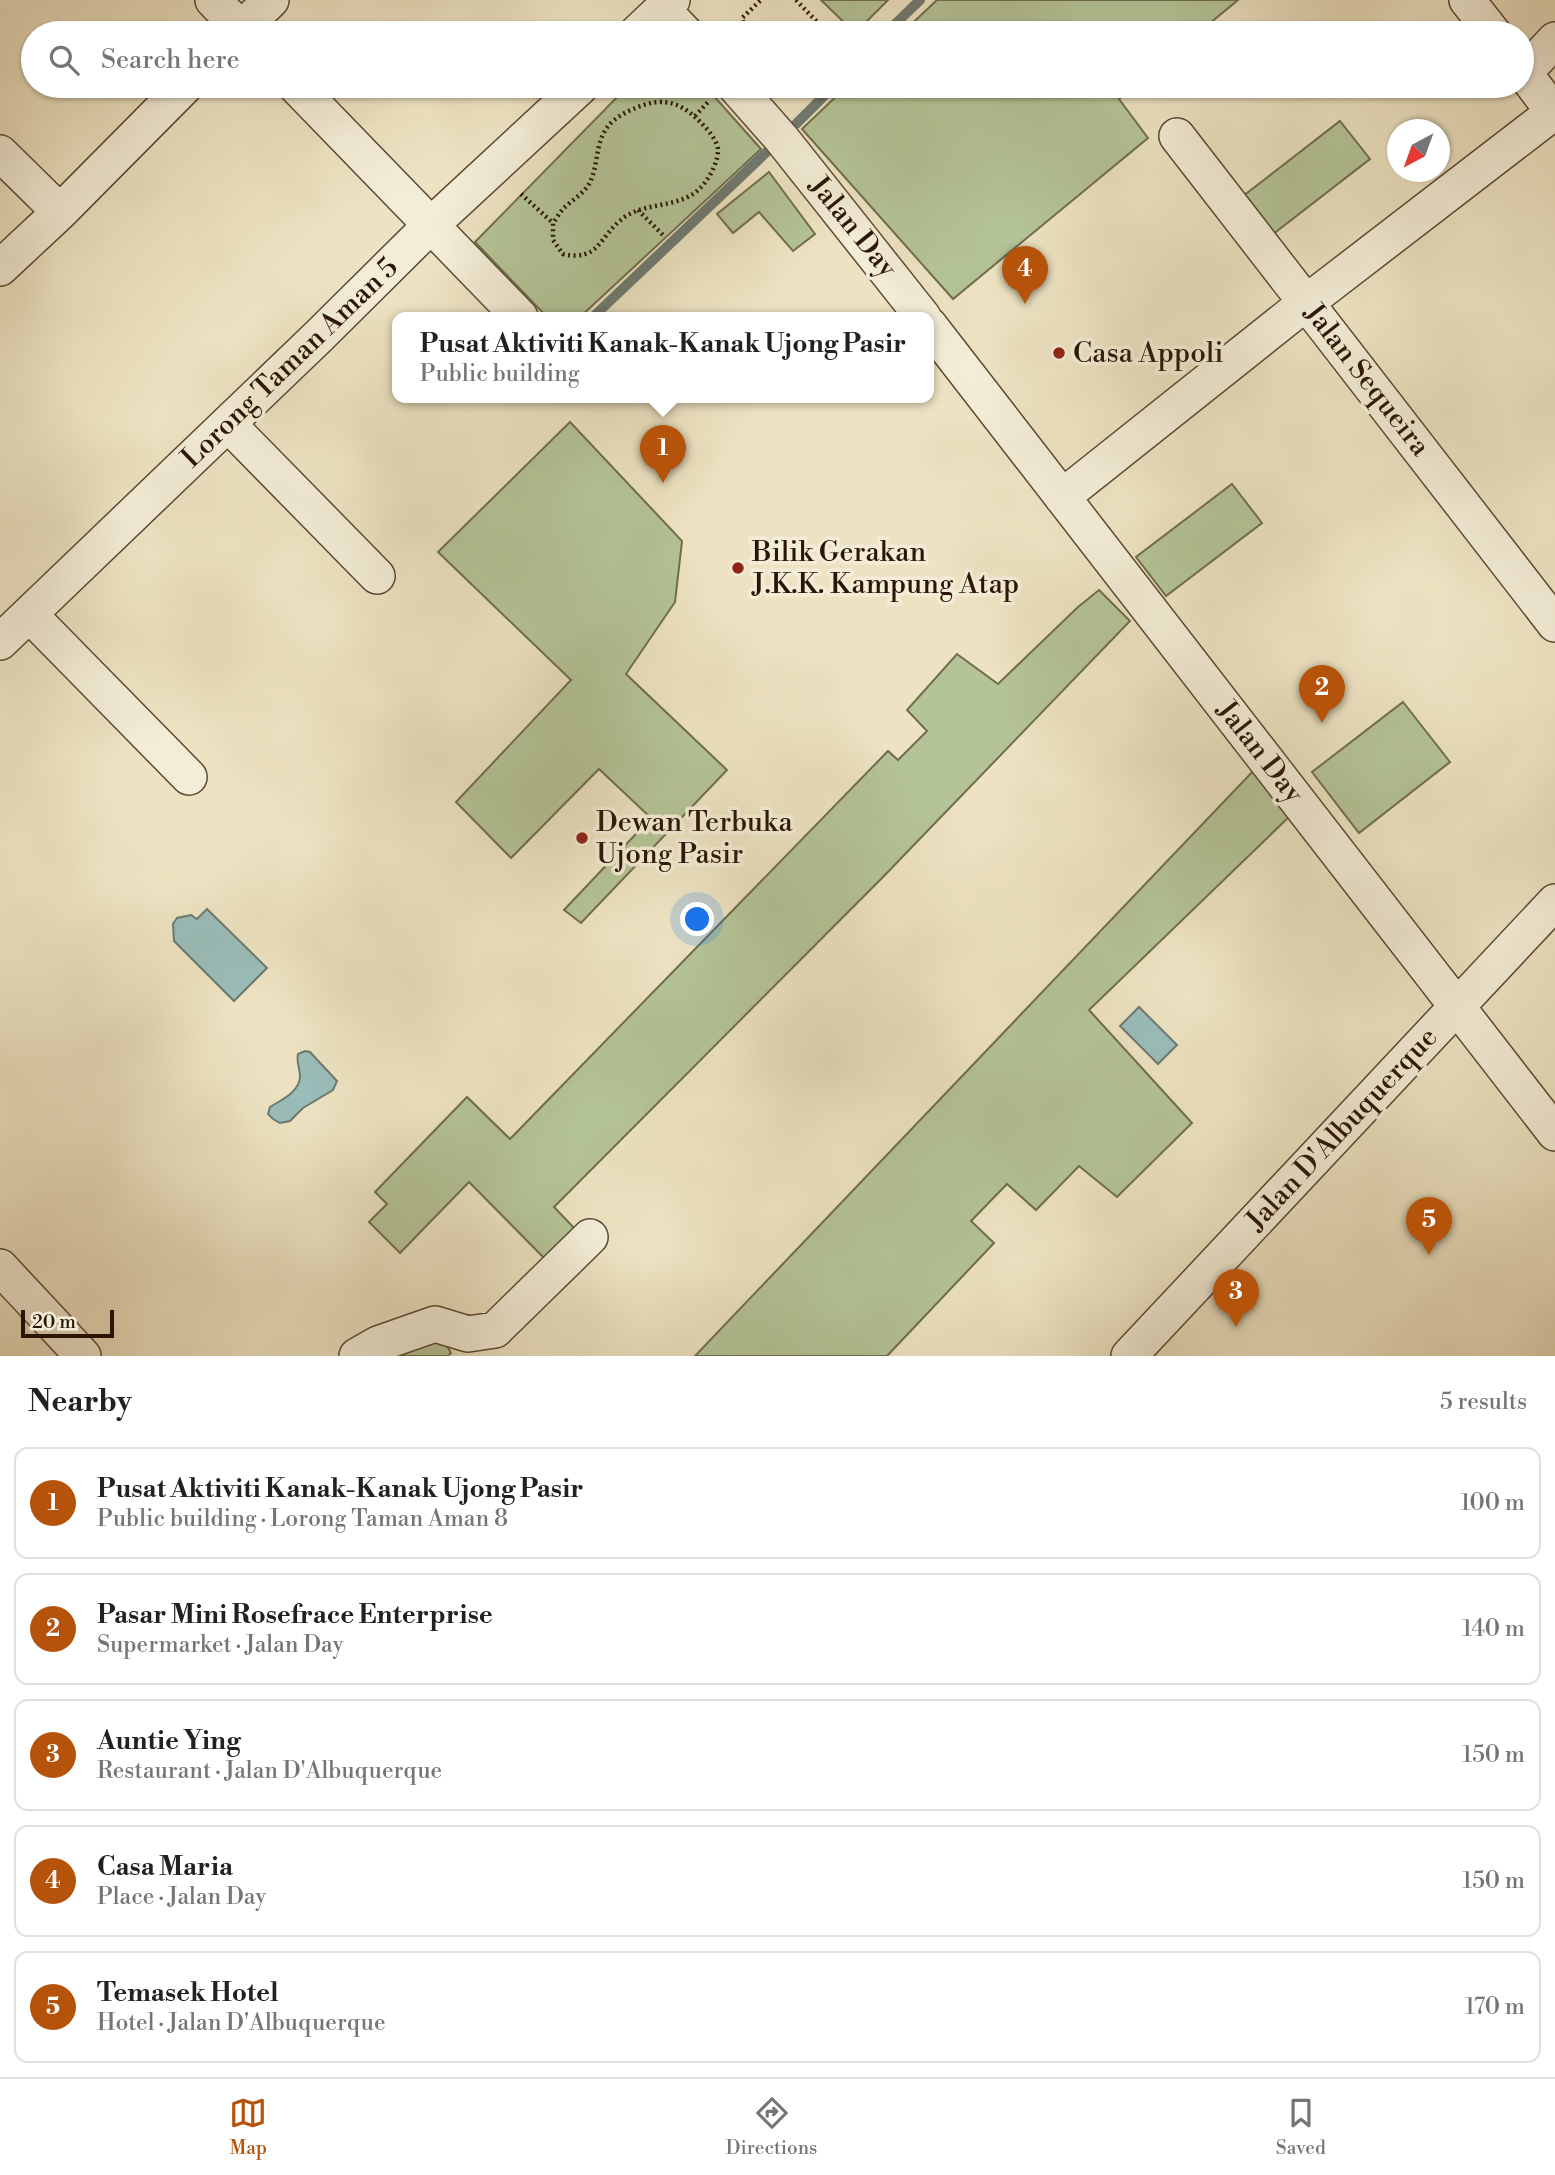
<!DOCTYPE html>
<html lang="en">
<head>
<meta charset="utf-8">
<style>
  :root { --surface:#fff; --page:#f2f2f2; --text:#202124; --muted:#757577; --line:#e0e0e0; --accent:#b45309 }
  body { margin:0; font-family:"Libre Bodoni",serif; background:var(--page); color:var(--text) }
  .compass { position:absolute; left:1387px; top:119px; width:63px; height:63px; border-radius:50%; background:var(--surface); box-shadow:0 2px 5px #0004; rotate:221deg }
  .scale { position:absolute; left:21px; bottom:18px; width:93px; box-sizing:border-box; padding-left:7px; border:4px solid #2b1604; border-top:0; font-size:19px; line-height:24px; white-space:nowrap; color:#2b1604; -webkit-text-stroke:5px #f3edd7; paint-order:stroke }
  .you { position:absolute; left:698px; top:920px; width:24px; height:24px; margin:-18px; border:5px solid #fff; border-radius:50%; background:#1a73e8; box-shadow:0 0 0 10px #1a73e833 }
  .badge { display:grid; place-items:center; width:46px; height:46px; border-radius:50%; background:var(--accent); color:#fff; font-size:23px; font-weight:700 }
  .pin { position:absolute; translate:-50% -58px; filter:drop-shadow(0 2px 4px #0008) }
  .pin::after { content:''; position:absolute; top:37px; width:24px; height:21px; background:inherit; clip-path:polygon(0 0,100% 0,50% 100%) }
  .popup { position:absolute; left:392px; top:312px; width:542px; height:91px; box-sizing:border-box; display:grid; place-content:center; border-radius:14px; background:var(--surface); filter:drop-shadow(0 2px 5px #0005); font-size:23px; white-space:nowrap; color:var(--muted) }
  .popup b { font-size:26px; color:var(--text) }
  .popup::after { content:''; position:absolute; left:50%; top:100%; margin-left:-14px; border:14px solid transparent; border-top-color:var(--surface) }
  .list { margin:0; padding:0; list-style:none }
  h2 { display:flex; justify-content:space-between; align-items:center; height:91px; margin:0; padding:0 28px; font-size:30px }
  h2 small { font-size:23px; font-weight:400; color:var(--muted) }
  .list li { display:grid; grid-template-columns:46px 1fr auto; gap:21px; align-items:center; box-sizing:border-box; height:112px; margin:0 14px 14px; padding:0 14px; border:2px solid var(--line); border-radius:14px }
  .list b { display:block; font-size:26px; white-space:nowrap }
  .list p { margin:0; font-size:23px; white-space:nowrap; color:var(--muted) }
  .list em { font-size:23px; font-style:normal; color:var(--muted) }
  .icon { flex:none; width:38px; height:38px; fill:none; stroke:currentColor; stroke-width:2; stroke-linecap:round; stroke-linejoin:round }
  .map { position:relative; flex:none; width:1555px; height:1356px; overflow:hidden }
  .search { position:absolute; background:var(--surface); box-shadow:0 2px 5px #0004; left:21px; right:21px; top:21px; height:77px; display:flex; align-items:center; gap:18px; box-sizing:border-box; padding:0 24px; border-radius:38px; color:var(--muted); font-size:26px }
  .sheet { height:721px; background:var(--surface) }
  nav { display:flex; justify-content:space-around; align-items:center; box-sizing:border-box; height:98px; border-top:2px solid var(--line); background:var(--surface); font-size:19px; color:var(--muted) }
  nav a { display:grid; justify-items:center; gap:4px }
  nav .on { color:var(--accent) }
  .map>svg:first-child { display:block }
</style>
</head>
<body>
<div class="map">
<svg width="1555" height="1356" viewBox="0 0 1555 1356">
  <rect width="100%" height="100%" fill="#ede3c2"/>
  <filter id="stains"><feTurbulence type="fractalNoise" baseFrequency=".00286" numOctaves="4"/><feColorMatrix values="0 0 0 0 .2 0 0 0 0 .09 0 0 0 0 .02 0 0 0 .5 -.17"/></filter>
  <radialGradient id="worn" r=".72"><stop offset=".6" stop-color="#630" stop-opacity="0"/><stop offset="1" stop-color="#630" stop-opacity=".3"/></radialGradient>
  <path fill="#b4c497" stroke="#706d4e" stroke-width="2" d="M821,0H888L855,33Z
    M937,0H1238L1198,33H902Z
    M628,86H705L761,149L580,317H547L475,242Z
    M847,86H1135L1119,99L1148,138L953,299L802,129Z
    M1340,121L1370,159L1268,238L1238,200Z
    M769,172L815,234L793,251L759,212L733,233L717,214Z
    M570,422L682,541L675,602L626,674L727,770L581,923L564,910L651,818L599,769L511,858L456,802L571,680L438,552Z
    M1232,484L1262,523L1166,596L1136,557Z
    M1099,590L1130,621L883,877L554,1207L577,1231L547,1261L469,1182L400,1253L369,1222L387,1204L375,1192L467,1097L510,1139L888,751L898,760L927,731L907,710L957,654L998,684L1078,607Z
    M1403,702L1450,762L1359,833L1312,772Z
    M1255,769L1292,814L1089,1010L1192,1123L1117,1197L1079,1166L1036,1210L1007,1184L971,1221L994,1243L887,1356H695Z
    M430,1335L445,1342L451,1353L448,1356H395Z"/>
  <path fill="#9abdba" stroke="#6e7a71" stroke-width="2" d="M207,909L267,968L234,1001L174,941L173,924L177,918L191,915L197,919Z
    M1139,1007L1177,1045L1158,1064L1120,1026Z
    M305,1051L310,1052L337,1081L333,1090L303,1108L290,1121L280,1123L273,1119L268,1114L270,1107C281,1100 300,1092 300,1076C300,1068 296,1062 298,1054Z"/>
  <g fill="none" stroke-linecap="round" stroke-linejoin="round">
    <path stroke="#6e7a71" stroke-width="10" d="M886,33L920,0
      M796,124L834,86
      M593,317L774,145"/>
    <g stroke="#5c4934" stroke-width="38">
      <path id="minor" d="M213,0L245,33
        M1467,0L1493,33
        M662,9L685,33
        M237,33L271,0
        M637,33L672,0
        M1522,70L1555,114
        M1524,73L1555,40
        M296,86L520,317
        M735,86L781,138L923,317
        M1177,136L1555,624
        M0,153L60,212
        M0,268L60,212L185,86
        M929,325L1555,1133
        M228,424L377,576
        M1062,497L1307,302L1554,112
        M30,615L189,777
        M0,642L318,337L431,225L581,86
        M0,1267L83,1356
        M357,1356L378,1344L435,1324L468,1334L495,1330L590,1237
        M1129,1356L1555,902"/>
    </g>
    <path stroke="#2b1604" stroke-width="4.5" stroke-dasharray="2 3.5" stroke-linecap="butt" d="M796,0L818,23L822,33
      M746,33L742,18L761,0
      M695,116L709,101
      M521,194L553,223V240L563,254C599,262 599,237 622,219C644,201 681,209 700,188C709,180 718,162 718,150C718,143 710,132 705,127C684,104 666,95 636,108C627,111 615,118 609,125C595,142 599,161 591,180C586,193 571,200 562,210C559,214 556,219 553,223
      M638,210L665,237"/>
    <use href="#minor" stroke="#f3edd7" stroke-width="35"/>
  </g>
  <g fill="#8f2418" stroke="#f3edd7" stroke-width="2.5">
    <circle cx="1059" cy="353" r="7"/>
    <circle cx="738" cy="568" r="7"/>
    <circle cx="582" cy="838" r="7"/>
  </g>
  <g text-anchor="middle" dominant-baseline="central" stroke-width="7" stroke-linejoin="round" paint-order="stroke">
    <g font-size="28" fill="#2b1604" stroke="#f3edd7">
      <text transform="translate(853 227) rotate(51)">Jalan Day</text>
      <text transform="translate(290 363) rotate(-44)">Lorong Taman Aman 5</text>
      <text transform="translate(1367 380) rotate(52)">Jalan Sequeira</text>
      <text transform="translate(1260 752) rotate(52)">Jalan Day</text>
      <text transform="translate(1342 1129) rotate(-47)">Jalan D'Albuquerque</text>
    </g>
    <g font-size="28" fill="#2b1604" stroke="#f3edd7" text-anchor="start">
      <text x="1073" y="353">Casa Appoli</text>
      <text x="752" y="552">Bilik Gerakan<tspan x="752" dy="32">J.K.K. Kampung Atap</tspan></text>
      <text x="596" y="822">Dewan Terbuka<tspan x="596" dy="32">Ujong Pasir</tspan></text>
    </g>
  </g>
  <rect width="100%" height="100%" filter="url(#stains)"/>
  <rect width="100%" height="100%" fill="url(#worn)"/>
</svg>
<svg class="compass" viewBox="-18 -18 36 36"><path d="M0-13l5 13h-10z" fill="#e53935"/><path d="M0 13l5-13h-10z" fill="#757577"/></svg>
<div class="scale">20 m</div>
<div class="you"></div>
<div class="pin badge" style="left:663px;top:483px">1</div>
<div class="popup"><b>Pusat Aktiviti Kanak-Kanak Ujong Pasir</b>Public building</div>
<div class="pin badge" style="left:1322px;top:723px">2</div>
<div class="pin badge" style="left:1236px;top:1327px">3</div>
<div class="pin badge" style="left:1025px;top:304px">4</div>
<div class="pin badge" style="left:1429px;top:1255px">5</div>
<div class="search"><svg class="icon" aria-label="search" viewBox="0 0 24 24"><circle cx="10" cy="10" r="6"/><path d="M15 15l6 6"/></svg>Search here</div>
</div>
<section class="sheet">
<h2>Nearby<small>5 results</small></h2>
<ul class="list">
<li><span class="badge">1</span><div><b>Pusat Aktiviti Kanak-Kanak Ujong Pasir</b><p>Public building · Lorong Taman Aman 8</p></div><em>100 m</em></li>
<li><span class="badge">2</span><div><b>Pasar Mini Rosefrace Enterprise</b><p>Supermarket · Jalan Day</p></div><em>140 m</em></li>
<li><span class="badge">3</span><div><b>Auntie Ying</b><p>Restaurant · Jalan D'Albuquerque</p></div><em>150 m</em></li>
<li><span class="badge">4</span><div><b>Casa Maria</b><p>Place · Jalan Day</p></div><em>150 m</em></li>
<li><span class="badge">5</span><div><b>Temasek Hotel</b><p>Hotel · Jalan D'Albuquerque</p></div><em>170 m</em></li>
</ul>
</section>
<nav>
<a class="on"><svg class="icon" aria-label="map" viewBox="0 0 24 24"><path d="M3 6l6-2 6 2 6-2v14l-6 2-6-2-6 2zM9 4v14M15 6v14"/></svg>Map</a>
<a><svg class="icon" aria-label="directions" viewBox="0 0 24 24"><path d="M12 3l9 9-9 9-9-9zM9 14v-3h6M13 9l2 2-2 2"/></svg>Directions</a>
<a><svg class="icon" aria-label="saved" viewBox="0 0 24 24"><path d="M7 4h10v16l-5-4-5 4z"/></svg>Saved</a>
</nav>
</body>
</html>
